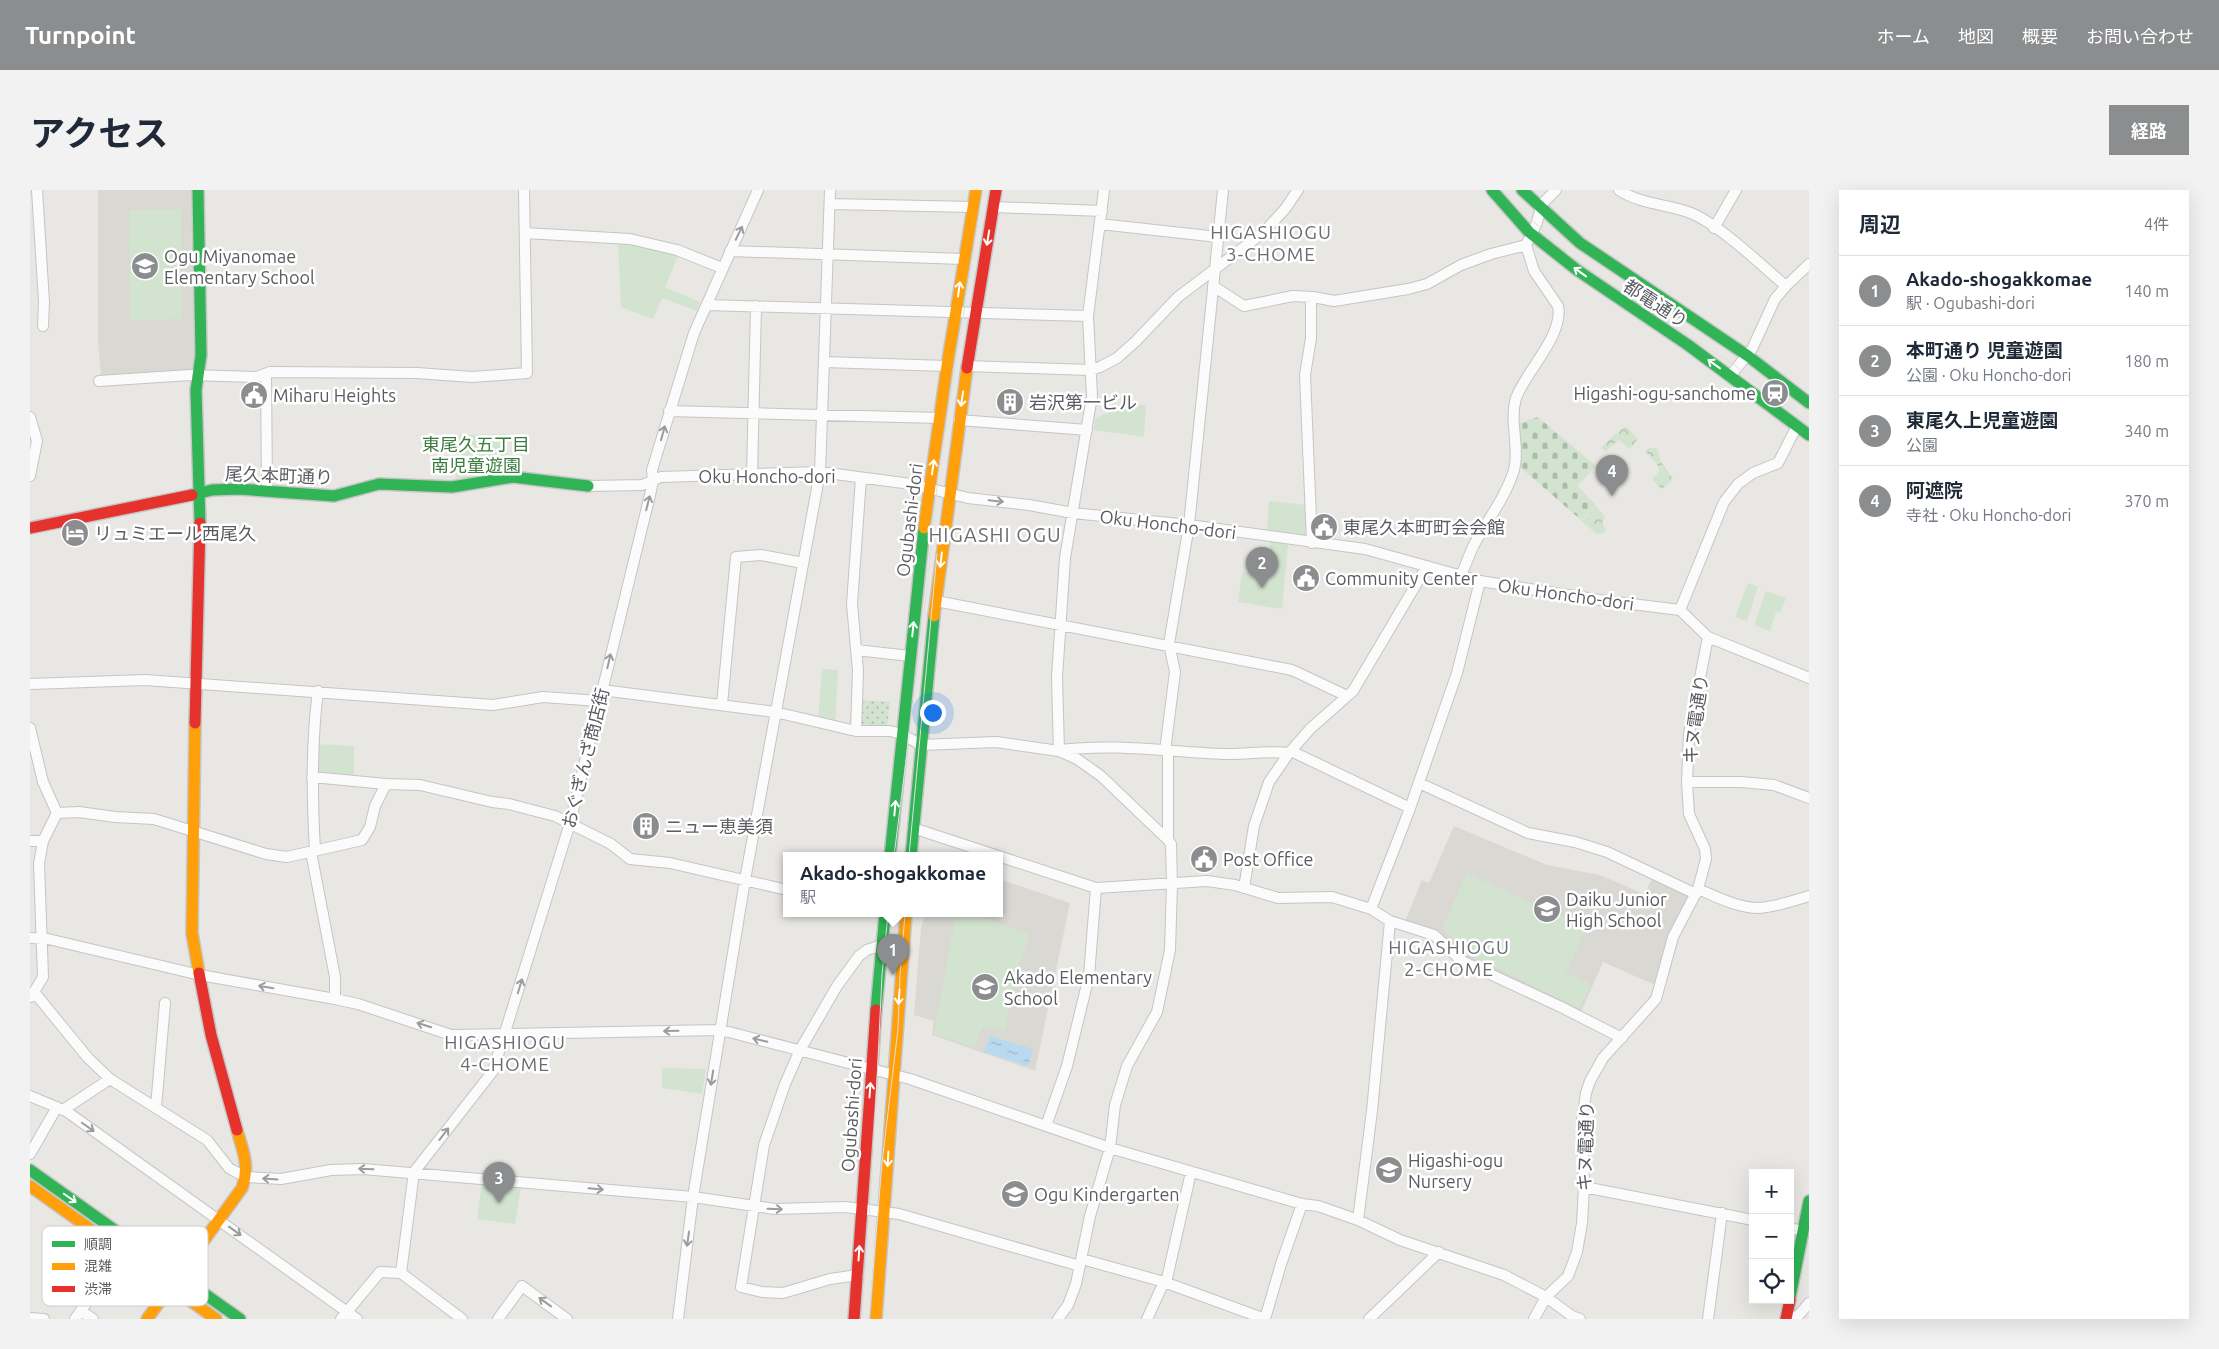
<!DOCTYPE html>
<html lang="ja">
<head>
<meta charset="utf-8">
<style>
  :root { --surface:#fff; --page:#f2f2f3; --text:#1f2937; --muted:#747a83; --line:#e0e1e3; --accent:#8b8d8e }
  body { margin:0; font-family:Ubuntu,"Noto Sans JP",sans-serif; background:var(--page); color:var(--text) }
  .controls { position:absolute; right:15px; bottom:15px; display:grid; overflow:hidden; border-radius:0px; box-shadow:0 5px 20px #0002 }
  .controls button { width:45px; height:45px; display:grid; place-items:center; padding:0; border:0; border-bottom:1px solid var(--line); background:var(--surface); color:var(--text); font:25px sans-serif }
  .you { position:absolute; left:902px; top:522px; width:18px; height:18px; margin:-12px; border:4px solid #fff; border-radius:50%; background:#1a73e8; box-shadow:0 0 0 8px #1a73e833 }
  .badge { display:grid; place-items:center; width:32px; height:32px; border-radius:50%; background:var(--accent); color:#fff; font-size:16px; font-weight:700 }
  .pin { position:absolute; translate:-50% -41px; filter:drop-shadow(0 1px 2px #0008) }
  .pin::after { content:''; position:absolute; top:26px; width:18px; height:15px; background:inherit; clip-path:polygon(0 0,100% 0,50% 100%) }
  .popup { position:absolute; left:753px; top:662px; width:220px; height:65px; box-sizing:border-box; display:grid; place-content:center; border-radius:0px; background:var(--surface); filter:drop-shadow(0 1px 4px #0005); font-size:16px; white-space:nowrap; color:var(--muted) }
  .popup b { font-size:19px; color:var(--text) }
  .popup::after { content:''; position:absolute; left:50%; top:100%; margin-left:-10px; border:10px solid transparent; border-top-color:var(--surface) }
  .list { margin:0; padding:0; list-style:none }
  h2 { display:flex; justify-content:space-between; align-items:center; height:65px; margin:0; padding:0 20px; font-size:21px }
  h2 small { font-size:16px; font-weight:400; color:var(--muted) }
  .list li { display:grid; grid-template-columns:32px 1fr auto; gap:15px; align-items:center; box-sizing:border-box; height:70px; padding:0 20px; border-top:1px solid var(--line) }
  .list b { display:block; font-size:19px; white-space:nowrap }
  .list p { margin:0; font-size:16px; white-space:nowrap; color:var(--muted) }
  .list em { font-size:16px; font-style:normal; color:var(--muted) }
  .icon { flex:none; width:28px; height:28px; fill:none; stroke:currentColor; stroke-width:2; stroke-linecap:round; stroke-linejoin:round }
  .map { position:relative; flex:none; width:1779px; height:1129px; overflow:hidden; border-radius:0px }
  header { display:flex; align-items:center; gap:30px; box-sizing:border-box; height:70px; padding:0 25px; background:var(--accent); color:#fff }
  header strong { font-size:24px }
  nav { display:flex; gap:28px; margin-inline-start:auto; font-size:18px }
  .intro { display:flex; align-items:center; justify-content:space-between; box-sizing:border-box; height:120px; padding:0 30px }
  h1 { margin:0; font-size:35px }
  .button { padding:12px 22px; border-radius:0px; background:var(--accent); color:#fff; font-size:18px; font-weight:700 }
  main { display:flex; gap:30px; padding:0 30px }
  aside { flex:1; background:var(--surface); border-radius:0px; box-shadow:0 5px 20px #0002 }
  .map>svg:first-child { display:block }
</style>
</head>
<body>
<header>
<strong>Turnpoint</strong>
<nav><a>ホーム</a><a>地図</a><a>概要</a><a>お問い合わせ</a></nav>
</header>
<div class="intro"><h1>アクセス</h1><a class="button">経路</a></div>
<main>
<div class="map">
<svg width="1779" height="1129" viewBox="0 0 1779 1129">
  <defs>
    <pattern id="grass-dots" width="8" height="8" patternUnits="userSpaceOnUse" patternTransform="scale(1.25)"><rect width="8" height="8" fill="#d2e3cf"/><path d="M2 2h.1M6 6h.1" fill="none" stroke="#adbbab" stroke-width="1.8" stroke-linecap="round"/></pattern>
    <pattern id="forest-crowns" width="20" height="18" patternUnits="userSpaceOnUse" patternTransform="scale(1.25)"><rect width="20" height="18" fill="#d2e3cf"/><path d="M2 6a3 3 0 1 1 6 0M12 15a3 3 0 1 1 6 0" fill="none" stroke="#adbbab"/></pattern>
    <pattern id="cemetery-stones" width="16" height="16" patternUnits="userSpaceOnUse" patternTransform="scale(1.25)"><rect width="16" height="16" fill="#d2e3cf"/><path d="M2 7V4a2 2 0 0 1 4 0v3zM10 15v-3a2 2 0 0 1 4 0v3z" fill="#adbbab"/></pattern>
    <pattern id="water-ripples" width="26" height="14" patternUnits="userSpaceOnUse" patternTransform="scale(1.25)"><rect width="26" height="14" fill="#b9d9f0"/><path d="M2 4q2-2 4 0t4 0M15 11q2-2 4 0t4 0" fill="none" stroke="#99b3c6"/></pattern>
  </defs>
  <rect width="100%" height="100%" fill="#e9e7e3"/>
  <path fill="#dad8d3" d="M68,0H161L164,171L161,181L71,186L68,153Z
    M1424,636L1517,675L1570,685L1614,704L1623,687L1660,706L1625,795L1573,772L1550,824L1439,769L1405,742L1375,731L1392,690L1399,693Z
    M969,689L1040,713L1005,881L902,845L904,831L884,825L891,738L895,724H969Z"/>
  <path fill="url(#grass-dots)" d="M831,510L860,512L857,536L828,534Z"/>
  <path fill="url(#forest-crowns)" d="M1594,237L1598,238L1608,249L1599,259L1589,250L1575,262L1572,258V256Z
    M1618,258H1627L1631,272L1643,289L1632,299L1623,291V288L1629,281V277L1615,261Z
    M1566,316L1575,327L1572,333L1576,340L1573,343L1567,344L1551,331Z"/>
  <path fill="url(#cemetery-stones)" d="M1508,227L1566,276L1547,296L1566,315L1551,330L1491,278L1490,233Z"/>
  <path fill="#d2e3cf" d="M151,19L152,129L100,130L99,20Z
    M588,51L649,64L635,97L670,112L667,121L632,108L623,129L591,117Z
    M1102,214L1116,215L1114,247L1064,240L1065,228Z
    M477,244V279L437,288H426L425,245Z
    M1239,311L1276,315L1275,345L1237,341Z
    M1240,352L1258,354L1252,419L1208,412L1212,382L1236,385Z
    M1718,393L1728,397L1717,431L1705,427Z
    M1736,401L1756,408L1750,423L1746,422L1740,441L1724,435Z
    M792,479L808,480L805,534L788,530Z
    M285,554L324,556V585L285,582Z
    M1437,683L1556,738L1536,783L1561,794L1549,818L1446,768L1414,741V734Z
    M926,724H945L1000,745L986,781L975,841L953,836L944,857L904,844Z
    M632,878L676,879L672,904L632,898Z
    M452,993L491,997L485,1034L447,1029Z"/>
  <path fill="url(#water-ripples)" d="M960,846L1003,859L998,876L954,862Z"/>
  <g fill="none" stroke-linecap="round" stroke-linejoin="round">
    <g stroke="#c5c5c5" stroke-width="12">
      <path id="street" d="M7,0L14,112L13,136
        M1589,0C1610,14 1635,14 1658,22C1687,32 1731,75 1756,96
        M800,14L943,17
        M963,17L1072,21
        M1509,17L1526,0
        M1070,34L1188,47
        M1684,38L1706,0
        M495,43L600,49L647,60L692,78
        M700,61L933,69
        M1183,96L1214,116L1263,106L1283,107L1304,111L1378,99L1397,94L1431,75L1461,64L1496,55
        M1281,107V148L1275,185L1282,353
        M677,115L1058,126
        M794,172L917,176
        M937,176L1060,180L1070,177L1087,168L1106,151L1148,107L1234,42L1255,19L1268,0
        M236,184L237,301
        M1700,186L1722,159L1745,109L1756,96L1779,74
        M69,191L160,185L227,187L240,182L387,183L442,187L497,183L494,0
        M639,221L910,228
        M0,227L7,251L0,286
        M929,230L1057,240
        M722,285L726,116
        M558,296L612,295L631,287L790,282L881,294L938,308L999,315L1043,323L1159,335L1335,359L1450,391L1570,410L1650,420L1678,447L1779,488
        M1431,386C1436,374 1440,362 1446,351C1459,328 1476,306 1484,280C1490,258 1479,231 1486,208C1496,181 1534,145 1528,116L1504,81L1496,55L1506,35L1511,18
        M906,411L1262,480L1317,506
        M1650,420L1694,312L1708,294L1723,283L1748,273L1767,236
        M826,460L880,466
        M0,494L115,490L463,515L513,507L569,511
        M572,500L745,522L826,541H860L872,544L891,555L966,552L1029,561L1047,569L1071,586L1138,650
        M692,514L706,367L731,365L773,373
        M0,538L13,592L27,623
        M826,541L828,481L822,414L831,288
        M1030,560C1085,553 1139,562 1194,564C1216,565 1237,560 1259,563
        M1029,561L1027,487L1035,368L1062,206L1058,126L1074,0
        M1135,561L1145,482L1139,454L1159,335L1193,0
        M1261,561L1380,618
        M282,587L356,594
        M1657,592H1711L1744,595L1779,608
        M1389,593L1498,643L1545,652L1577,662L1666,704
        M27,623L49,622L85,627L124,629L236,664L257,667L332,650L340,637L345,616L356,594L390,595L462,612L479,614L525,626L581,654L600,669L640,673L757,700
        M883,638L1066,698L1177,691L1205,695L1248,708L1302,707L1341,719L1360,731L1404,745L1432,771L1531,817L1592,848
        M0,651H13
        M285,661C282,607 281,555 288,501
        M281,662L305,787V809
        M1214,698L1224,636L1239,592L1259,563L1280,539L1323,501L1397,376
        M1668,699C1687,707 1708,718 1729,718C1746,717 1763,711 1779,706
        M1341,719L1379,621L1427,483L1450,391
        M0,748L18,749L170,785L305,809L328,814L421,845L690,840L699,842L880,889L1080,958L1272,1014L1288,1016L1328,1030L1370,1050L1474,1085L1516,1107L1542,1126L1550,1129
        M4,802L58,868L80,889L177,950L199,978L204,981L216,987L251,989L301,980L333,979L663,1007L745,1019L815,1017L832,1019L869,1024L1050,1076
        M1,807L13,787L9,674L13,651L27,623
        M0,906L36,921L327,1129
        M126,917L135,813
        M33,920L80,889
        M1016,936L1037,876L1059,786L1066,698
        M0,964L27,917
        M1554,997L1723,1030
        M1328,1030L1342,921L1360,731
        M1760,1038L1773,1041
        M1052,1069L1134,1092L1235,1129
        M371,1083L384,982L463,881L540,633L620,305L623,291L622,280L664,143L728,0
        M828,1085L800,1089L753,1103L732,1102L711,1097L734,955L755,894L770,860L807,796L829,766L837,760L852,755
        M1136,1093L1161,982
        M51,1121L63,1129
        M1756,1126L1767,1127L1779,1113
        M0,1128L14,1129
        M45,1129L93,1062
        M311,1129L350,1082L371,1083L432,1129
        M468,1129L492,1096L537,1129
        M648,1129L663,1007L715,690L790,282L800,0
        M1028,1129L1038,1115L1046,1094L1060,1026L1080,958L1085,915L1097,876L1127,822L1140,760L1142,694L1141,654L1138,650V561
        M1117,1129L1134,1092
        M1235,1129L1251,1074L1272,1014
        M1339,1129L1409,1062
        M1504,1129L1516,1107L1538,1086L1547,1062L1552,1033L1554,997L1552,931L1556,903L1560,891L1573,868L1626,809L1643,747L1668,699L1676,669L1675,659L1659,624L1657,592L1659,544L1678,447
        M1678,1129L1692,1023"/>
    </g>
    <g stroke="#c5c5c5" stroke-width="14">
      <path id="fast" d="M168,0L171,165L166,200L170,333
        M1462,0L1499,42L1547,80L1658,155L1779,245
        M1492,0L1550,53L1718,166L1779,213
        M162,305L182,300L208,299L304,306L349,294L422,297L483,287L558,296
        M860,666L894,338
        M881,666L904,426
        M846,820L855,724
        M0,980L210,1129
        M1760,1107L1779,1011"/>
    </g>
    <g stroke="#c5c5c5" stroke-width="14">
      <path id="slow" d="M894,338L917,176L946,0
        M904,426L937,178
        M165,533L162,743L169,783
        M0,996L186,1129
        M117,1129L212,998C220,975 213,962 207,940
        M846,1129L876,724"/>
    </g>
    <g stroke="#c5c5c5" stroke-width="14">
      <path id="jam" d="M937,178L966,0
        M0,338L162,305
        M165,533L170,333
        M169,783L181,845L207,940
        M824,1129L846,820
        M1756,1129L1760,1110"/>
    </g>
    <use href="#street" stroke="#fcfbfb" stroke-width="10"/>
    <use href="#fast" stroke="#30b455" stroke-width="11"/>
    <use href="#slow" stroke="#ff9f0a" stroke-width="11"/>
    <use href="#jam" stroke="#e5322d" stroke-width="11"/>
    <path stroke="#e0e0e0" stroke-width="1" d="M1473,0L1505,33L1537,63L1569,86L1707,177L1779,233
      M864,666L892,443L908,288L953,0
      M879,666L907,364
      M832,1127L843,973L852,785L858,724
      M839,1129L852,973L868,839L870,785L875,724"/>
  </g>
  <defs><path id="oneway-shaft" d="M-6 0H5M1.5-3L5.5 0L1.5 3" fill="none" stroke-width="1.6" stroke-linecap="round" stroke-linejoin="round" transform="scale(1.25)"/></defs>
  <g stroke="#9a9c9e">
    <use href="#oneway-shaft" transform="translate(709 43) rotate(-64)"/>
    <use href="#oneway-shaft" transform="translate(633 243) rotate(-74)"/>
    <use href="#oneway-shaft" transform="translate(966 311) rotate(6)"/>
    <use href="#oneway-shaft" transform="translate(618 313) rotate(-76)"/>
    <use href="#oneway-shaft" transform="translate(579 471) rotate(-77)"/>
    <use href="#oneway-shaft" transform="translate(490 796) rotate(-73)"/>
    <use href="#oneway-shaft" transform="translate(236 797) rotate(-170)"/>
    <use href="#oneway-shaft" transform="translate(394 835) rotate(-162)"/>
    <use href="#oneway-shaft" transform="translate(641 841) rotate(179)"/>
    <use href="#oneway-shaft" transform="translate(730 850) rotate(-166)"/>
    <use href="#oneway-shaft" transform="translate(682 888) rotate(99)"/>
    <use href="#oneway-shaft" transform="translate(58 937) rotate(35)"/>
    <use href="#oneway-shaft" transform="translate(414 944) rotate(-52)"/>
    <use href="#oneway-shaft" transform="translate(336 979) rotate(-178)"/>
    <use href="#oneway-shaft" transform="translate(240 989) rotate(-176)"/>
    <use href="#oneway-shaft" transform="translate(566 999) rotate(5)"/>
    <use href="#oneway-shaft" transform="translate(745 1019) rotate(2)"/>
    <use href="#oneway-shaft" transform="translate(205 1041) rotate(36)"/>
    <use href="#oneway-shaft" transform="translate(658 1049) rotate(98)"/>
    <use href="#oneway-shaft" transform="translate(515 1112) rotate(-144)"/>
  </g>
  <g stroke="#fff">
    <use href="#oneway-shaft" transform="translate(958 48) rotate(99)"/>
    <use href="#oneway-shaft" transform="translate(1550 82) rotate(-144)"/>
    <use href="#oneway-shaft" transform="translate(929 99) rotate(-82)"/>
    <use href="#oneway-shaft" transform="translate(1684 174) rotate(-144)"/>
    <use href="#oneway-shaft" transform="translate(932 209) rotate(99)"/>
    <use href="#oneway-shaft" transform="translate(903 277) rotate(-82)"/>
    <use href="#oneway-shaft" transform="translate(911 370) rotate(97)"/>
    <use href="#oneway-shaft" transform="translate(883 439) rotate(-84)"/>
    <use href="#oneway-shaft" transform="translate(865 618) rotate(-85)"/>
    <use href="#oneway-shaft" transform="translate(869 807) rotate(95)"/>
    <use href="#oneway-shaft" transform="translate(840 900) rotate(-86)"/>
    <use href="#oneway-shaft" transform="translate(858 969) rotate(93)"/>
    <use href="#oneway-shaft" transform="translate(40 1008) rotate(35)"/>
    <use href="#oneway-shaft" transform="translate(829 1063) rotate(-86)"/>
  </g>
  <defs>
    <g id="school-disc" transform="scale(1.4375)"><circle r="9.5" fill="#8b8d8e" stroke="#fff"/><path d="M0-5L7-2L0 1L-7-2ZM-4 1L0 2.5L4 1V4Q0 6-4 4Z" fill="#fff"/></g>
    <g id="station-disc" transform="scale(1.4375)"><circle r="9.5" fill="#8b8d8e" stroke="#fff"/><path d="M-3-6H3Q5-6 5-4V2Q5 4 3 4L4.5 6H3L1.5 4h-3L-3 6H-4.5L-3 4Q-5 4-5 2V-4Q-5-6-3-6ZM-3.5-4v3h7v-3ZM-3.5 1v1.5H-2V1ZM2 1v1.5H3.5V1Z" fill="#fff"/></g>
    <g id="civic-disc" transform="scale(1.4375)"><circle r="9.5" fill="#8b8d8e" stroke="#fff"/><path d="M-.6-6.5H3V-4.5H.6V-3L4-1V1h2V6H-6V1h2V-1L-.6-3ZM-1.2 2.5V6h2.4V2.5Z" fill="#fff"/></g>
    <g id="building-disc" transform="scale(1.4375)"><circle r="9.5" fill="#8b8d8e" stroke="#fff"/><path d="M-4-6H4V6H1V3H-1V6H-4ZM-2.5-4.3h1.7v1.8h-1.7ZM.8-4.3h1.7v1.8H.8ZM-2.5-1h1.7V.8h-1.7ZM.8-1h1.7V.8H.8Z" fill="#fff"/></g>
    <g id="hotel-disc" transform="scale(1.4375)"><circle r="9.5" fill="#8b8d8e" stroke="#fff"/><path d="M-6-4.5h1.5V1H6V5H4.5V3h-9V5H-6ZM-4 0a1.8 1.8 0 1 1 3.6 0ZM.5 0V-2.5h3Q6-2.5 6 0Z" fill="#fff"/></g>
  </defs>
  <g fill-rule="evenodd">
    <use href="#school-disc" x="115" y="76"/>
    <use href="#station-disc" x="1745" y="203"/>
    <use href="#civic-disc" x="224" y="205"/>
    <use href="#building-disc" x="980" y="212"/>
    <use href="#civic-disc" x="1294" y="337"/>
    <use href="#hotel-disc" x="45" y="343"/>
    <use href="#civic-disc" x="1276" y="388"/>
    <use href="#building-disc" x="616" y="636"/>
    <use href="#civic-disc" x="1174" y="669"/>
    <use href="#school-disc" x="1517" y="719"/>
    <use href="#school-disc" x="955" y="797"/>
    <use href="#school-disc" x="1359" y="980"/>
    <use href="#school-disc" x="985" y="1004"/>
  </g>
  <g text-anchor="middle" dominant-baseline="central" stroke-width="5" stroke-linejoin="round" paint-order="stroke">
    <g font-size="18" fill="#595c60" stroke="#fff" text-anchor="start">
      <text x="134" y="66">Ogu Miyanomae<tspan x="134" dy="21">Elementary School</tspan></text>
      <text x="1726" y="203" text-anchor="end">Higashi-ogu-sanchome</text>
      <text x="243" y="205">Miharu Heights</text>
      <text x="999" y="212">岩沢第一ビル</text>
      <text x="1313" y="337">東尾久本町町会会館</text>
      <text x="64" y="343">リュミエール西尾久</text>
      <text x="1295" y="388">Community Center</text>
      <text x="635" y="636">ニュー恵美須</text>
      <text x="1193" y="669">Post Office</text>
      <text x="1536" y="709">Daiku Junior<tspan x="1536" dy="21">High School</tspan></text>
      <text x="974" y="787">Akado Elementary<tspan x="974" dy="21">School</tspan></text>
      <text x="1378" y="970">Higashi-ogu<tspan x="1378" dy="21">Nursery</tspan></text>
      <text x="1004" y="1004">Ogu Kindergarten</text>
    </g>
    <g font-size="18" fill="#595c60" stroke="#fff">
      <text transform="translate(1626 113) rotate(33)">都電通り</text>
      <text transform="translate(249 285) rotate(2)">尾久本町通り</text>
      <text x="737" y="286">Oku Honcho-dori</text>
      <text transform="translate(879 330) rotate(-83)">Ogubashi-dori</text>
      <text transform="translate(1138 334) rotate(7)">Oku Honcho-dori</text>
      <text transform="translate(1536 404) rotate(8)">Oku Honcho-dori</text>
      <text transform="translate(1665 529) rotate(-82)">キヌ電通り</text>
      <text transform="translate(555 568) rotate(-76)">おぐぎんざ商店街</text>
      <text transform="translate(821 925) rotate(-86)">Ogubashi-dori</text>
      <text transform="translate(1555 956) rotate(-88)">キヌ電通り</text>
    </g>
    <g font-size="18" fill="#3b7d3e" stroke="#fff">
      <text x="446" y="254">東尾久五丁目<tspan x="446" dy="21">南児童遊園</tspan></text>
    </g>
    <g font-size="19" letter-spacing="1" fill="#6a6e72" stroke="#fff">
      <text x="1241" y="42">HIGASHIOGU<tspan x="1241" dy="22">3-CHOME</tspan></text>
      <text x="1419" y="757">HIGASHIOGU<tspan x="1419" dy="22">2-CHOME</tspan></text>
      <text x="475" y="852">HIGASHIOGU<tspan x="475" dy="22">4-CHOME</tspan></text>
    </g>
    <g font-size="20" letter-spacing="1" fill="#6a6e72" stroke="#fff">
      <text x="965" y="344">HIGASHI OGU</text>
    </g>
  </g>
  <rect x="12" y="1036" width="166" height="80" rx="8" fill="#fff" stroke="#cdcecf" stroke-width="1"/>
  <rect x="22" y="1051" width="23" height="6" fill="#30b455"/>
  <rect x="22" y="1073" width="23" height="7" fill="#ff9f0a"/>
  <rect x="22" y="1096" width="23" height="6" fill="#e5322d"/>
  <g font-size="14" fill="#595c60">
    <text x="54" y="1059">順調</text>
    <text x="54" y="1081">混雑</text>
    <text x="54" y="1104">渋滞</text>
  </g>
</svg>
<div class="controls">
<button>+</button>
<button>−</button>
<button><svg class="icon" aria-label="locate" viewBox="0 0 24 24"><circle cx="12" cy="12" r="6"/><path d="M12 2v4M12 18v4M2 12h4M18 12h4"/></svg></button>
</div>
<div class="you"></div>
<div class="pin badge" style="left:863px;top:785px">1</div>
<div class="popup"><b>Akado-shogakkomae</b>駅</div>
<div class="pin badge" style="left:1232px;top:398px">2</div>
<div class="pin badge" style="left:469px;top:1013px">3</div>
<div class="pin badge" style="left:1582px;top:306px">4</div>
</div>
<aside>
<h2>周辺<small>4件</small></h2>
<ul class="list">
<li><span class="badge">1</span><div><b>Akado-shogakkomae</b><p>駅 · Ogubashi-dori</p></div><em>140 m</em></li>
<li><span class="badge">2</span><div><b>本町通り 児童遊園</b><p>公園 · Oku Honcho-dori</p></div><em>180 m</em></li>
<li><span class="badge">3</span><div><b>東尾久上児童遊園</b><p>公園</p></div><em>340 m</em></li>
<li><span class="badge">4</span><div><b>阿遮院</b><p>寺社 · Oku Honcho-dori</p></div><em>370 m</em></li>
</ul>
</aside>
</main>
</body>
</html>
